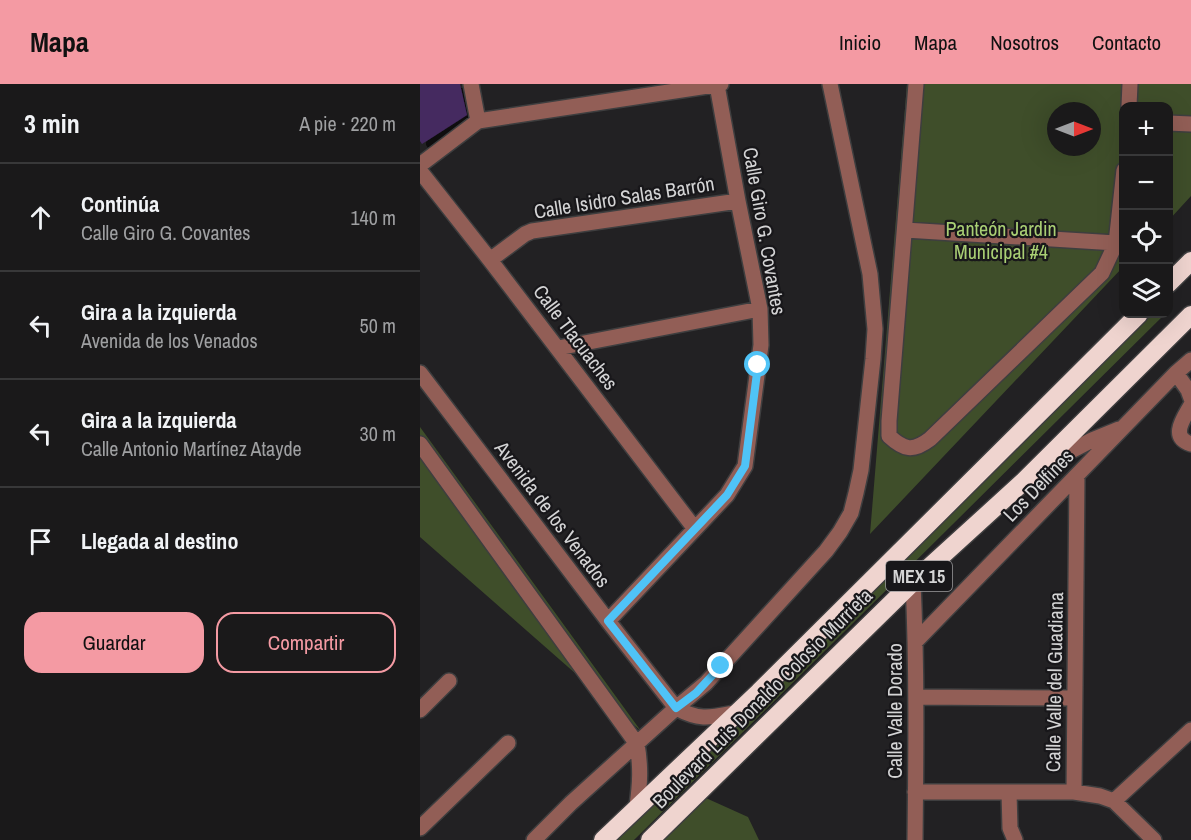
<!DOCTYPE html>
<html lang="es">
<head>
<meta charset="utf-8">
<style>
  :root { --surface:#1a191a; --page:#272627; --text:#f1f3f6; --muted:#9fa0a2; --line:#383839; --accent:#f49aa3 }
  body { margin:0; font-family:"Archivo Narrow",sans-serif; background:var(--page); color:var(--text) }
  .controls { position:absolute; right:18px; top:18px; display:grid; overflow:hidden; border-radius:12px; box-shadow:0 6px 24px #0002 }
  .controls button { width:54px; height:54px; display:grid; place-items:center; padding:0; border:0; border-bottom:2px solid var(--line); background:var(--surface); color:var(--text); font:30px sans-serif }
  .compass { position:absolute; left:627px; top:18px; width:54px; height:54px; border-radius:50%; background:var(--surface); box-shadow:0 6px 24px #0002; rotate:90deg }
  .stop { position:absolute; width:18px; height:18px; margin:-14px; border:4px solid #4fc3f7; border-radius:50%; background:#fff }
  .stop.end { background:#4fc3f7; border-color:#fff; box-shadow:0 2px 6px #0008 }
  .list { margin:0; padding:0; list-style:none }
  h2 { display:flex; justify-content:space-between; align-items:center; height:78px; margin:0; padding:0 24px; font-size:26px }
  h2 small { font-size:20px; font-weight:400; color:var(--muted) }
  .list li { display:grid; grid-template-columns:39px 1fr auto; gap:18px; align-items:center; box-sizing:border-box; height:108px; padding:0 24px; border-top:2px solid var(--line) }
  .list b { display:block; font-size:22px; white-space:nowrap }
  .list p { margin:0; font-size:20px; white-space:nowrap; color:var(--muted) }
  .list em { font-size:20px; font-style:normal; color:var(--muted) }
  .actions { display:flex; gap:12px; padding:18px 24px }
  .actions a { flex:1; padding:14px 0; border:2px solid var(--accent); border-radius:18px; text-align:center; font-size:21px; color:var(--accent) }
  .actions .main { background:var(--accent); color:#111 }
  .icon { flex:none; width:33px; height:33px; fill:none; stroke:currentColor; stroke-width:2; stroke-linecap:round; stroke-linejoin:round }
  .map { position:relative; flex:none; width:771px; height:756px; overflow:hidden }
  header { display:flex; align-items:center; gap:36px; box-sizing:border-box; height:84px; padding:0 30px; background:var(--accent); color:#111 }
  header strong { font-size:28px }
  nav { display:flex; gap:33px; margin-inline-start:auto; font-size:21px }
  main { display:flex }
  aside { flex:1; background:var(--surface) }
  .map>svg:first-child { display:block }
</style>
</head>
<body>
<header>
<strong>Mapa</strong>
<nav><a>Inicio</a><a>Mapa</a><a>Nosotros</a><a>Contacto</a></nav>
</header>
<main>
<aside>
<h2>3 min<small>A pie · 220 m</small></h2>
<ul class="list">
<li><svg class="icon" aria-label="ahead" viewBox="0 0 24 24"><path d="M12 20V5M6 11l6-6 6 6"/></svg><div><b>Continúa</b><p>Calle Giro G. Covantes</p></div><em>140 m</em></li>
<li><svg class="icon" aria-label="left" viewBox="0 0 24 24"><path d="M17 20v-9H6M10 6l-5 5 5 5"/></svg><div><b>Gira a la izquierda</b><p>Avenida de los Venados</p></div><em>50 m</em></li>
<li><svg class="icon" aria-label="left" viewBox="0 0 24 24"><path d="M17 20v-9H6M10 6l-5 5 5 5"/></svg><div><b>Gira a la izquierda</b><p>Calle Antonio Martínez Atayde</p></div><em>30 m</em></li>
<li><svg class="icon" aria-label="arrive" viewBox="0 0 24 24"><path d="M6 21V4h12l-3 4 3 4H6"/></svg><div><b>Llegada al destino</b></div></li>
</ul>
<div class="actions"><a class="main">Guardar</a><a>Compartir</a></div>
</aside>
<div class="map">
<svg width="771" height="756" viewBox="0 0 771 756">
  <defs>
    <filter id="shadow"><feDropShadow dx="6" dy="4" stdDeviation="0" flood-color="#0009"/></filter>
  </defs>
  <rect width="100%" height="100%" fill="#222123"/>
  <path fill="#3f4e2a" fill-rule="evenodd" d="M487,0H771V112L749,136L748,22H704L703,183L450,450ZM636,27H672V63H636Z
    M724,230H745L214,756H191Z
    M0,343L221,647L0,453Z
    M277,710L328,733L339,756H241Z"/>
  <path fill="#452a61" filter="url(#shadow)" d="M0,0H40L47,31L2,60L0,57Z"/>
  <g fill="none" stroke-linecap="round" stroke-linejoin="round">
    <g stroke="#3e3e3f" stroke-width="18">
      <path id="minor" d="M51,0L58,37
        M496,0L469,337V352C484,366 493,368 510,355L682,189L696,159L704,86
        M709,22L710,0
        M748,39L771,40
        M0,81L58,37L301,0
        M0,87L70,176L275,445
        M485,146L696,159
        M70,176L105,150L112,147L318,117
        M138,264L340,225
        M0,289L188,537L256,624C282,638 292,633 319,628
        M756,289L768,306L771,314
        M771,321C764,334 749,353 771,360
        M0,360L217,660C221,683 220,700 217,722
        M622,386L649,368L672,356L699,345
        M657,391L654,708L680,712L694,717L734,756
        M493,498C497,584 496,670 495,756
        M188,537L307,411L325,382L341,261L340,225L318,117L297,1
        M496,557L756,289L771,276
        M496,613L654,614
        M0,626L29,597
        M495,708H654
        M589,709L590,744L595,756
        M694,717L771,646
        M0,744L88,659
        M114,756L151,719L256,624L286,599L406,467L420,448L431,429L436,409L441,386L453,275L455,245L450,190L410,0"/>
    </g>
    <g stroke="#3e3e3f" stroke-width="21">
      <path id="highway" d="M748,200L771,177
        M183,756L339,608L719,230
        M230,756L493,498L604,397L771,231"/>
    </g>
    <use href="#minor" stroke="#925e56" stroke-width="15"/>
    <use href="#highway" stroke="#efd4cf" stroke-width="18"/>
  </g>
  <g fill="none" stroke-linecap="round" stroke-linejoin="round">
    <path stroke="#4fc3f7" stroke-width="8" d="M301,582L276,609L256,624L188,537L307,411L325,382L338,281"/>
  </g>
  <g text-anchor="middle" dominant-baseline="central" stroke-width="4.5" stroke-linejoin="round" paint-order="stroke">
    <rect fill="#18171a" stroke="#9c9b9d" stroke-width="1.5" x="466" y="477" width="66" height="30" rx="4.5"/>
    <g font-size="18" font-weight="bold" fill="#d4d4d5">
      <text x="499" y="492">MEX 15</text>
    </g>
    <g font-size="20" fill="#d4d4d5" stroke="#18171a">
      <text transform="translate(204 113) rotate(-9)">Calle Isidro Salas Barrón</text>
      <text transform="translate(345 147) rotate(80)">Calle Giro G. Covantes</text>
      <text transform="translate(156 253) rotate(53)">Calle Tlacuaches</text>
      <text transform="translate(618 401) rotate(-46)">Los Delfines</text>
      <text transform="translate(133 430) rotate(53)">Avenida de los Venados</text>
      <text transform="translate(634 598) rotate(-89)">Calle Valle del Guadiana</text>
      <text transform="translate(342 614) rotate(-45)">Boulevard Luis Donaldo Colosio Murrieta</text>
      <text transform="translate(474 627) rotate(-90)">Calle Valle Dorado</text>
    </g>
    <g font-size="20" fill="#a9cf74" stroke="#18171a">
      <text x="581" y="144">Panteón Jardin<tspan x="581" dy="23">Municipal #4</tspan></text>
    </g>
  </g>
</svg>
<div class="controls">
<button>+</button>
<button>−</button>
<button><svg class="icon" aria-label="locate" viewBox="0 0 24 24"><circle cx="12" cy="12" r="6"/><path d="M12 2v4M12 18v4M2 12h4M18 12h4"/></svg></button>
<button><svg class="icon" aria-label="layers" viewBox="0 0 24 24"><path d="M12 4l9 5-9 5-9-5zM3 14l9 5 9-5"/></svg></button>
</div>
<svg class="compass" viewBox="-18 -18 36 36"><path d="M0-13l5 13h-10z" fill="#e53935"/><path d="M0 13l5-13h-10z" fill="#9fa0a2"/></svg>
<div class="stop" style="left:338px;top:281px"></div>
<div class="stop end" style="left:301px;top:582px"></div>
</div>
</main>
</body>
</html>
